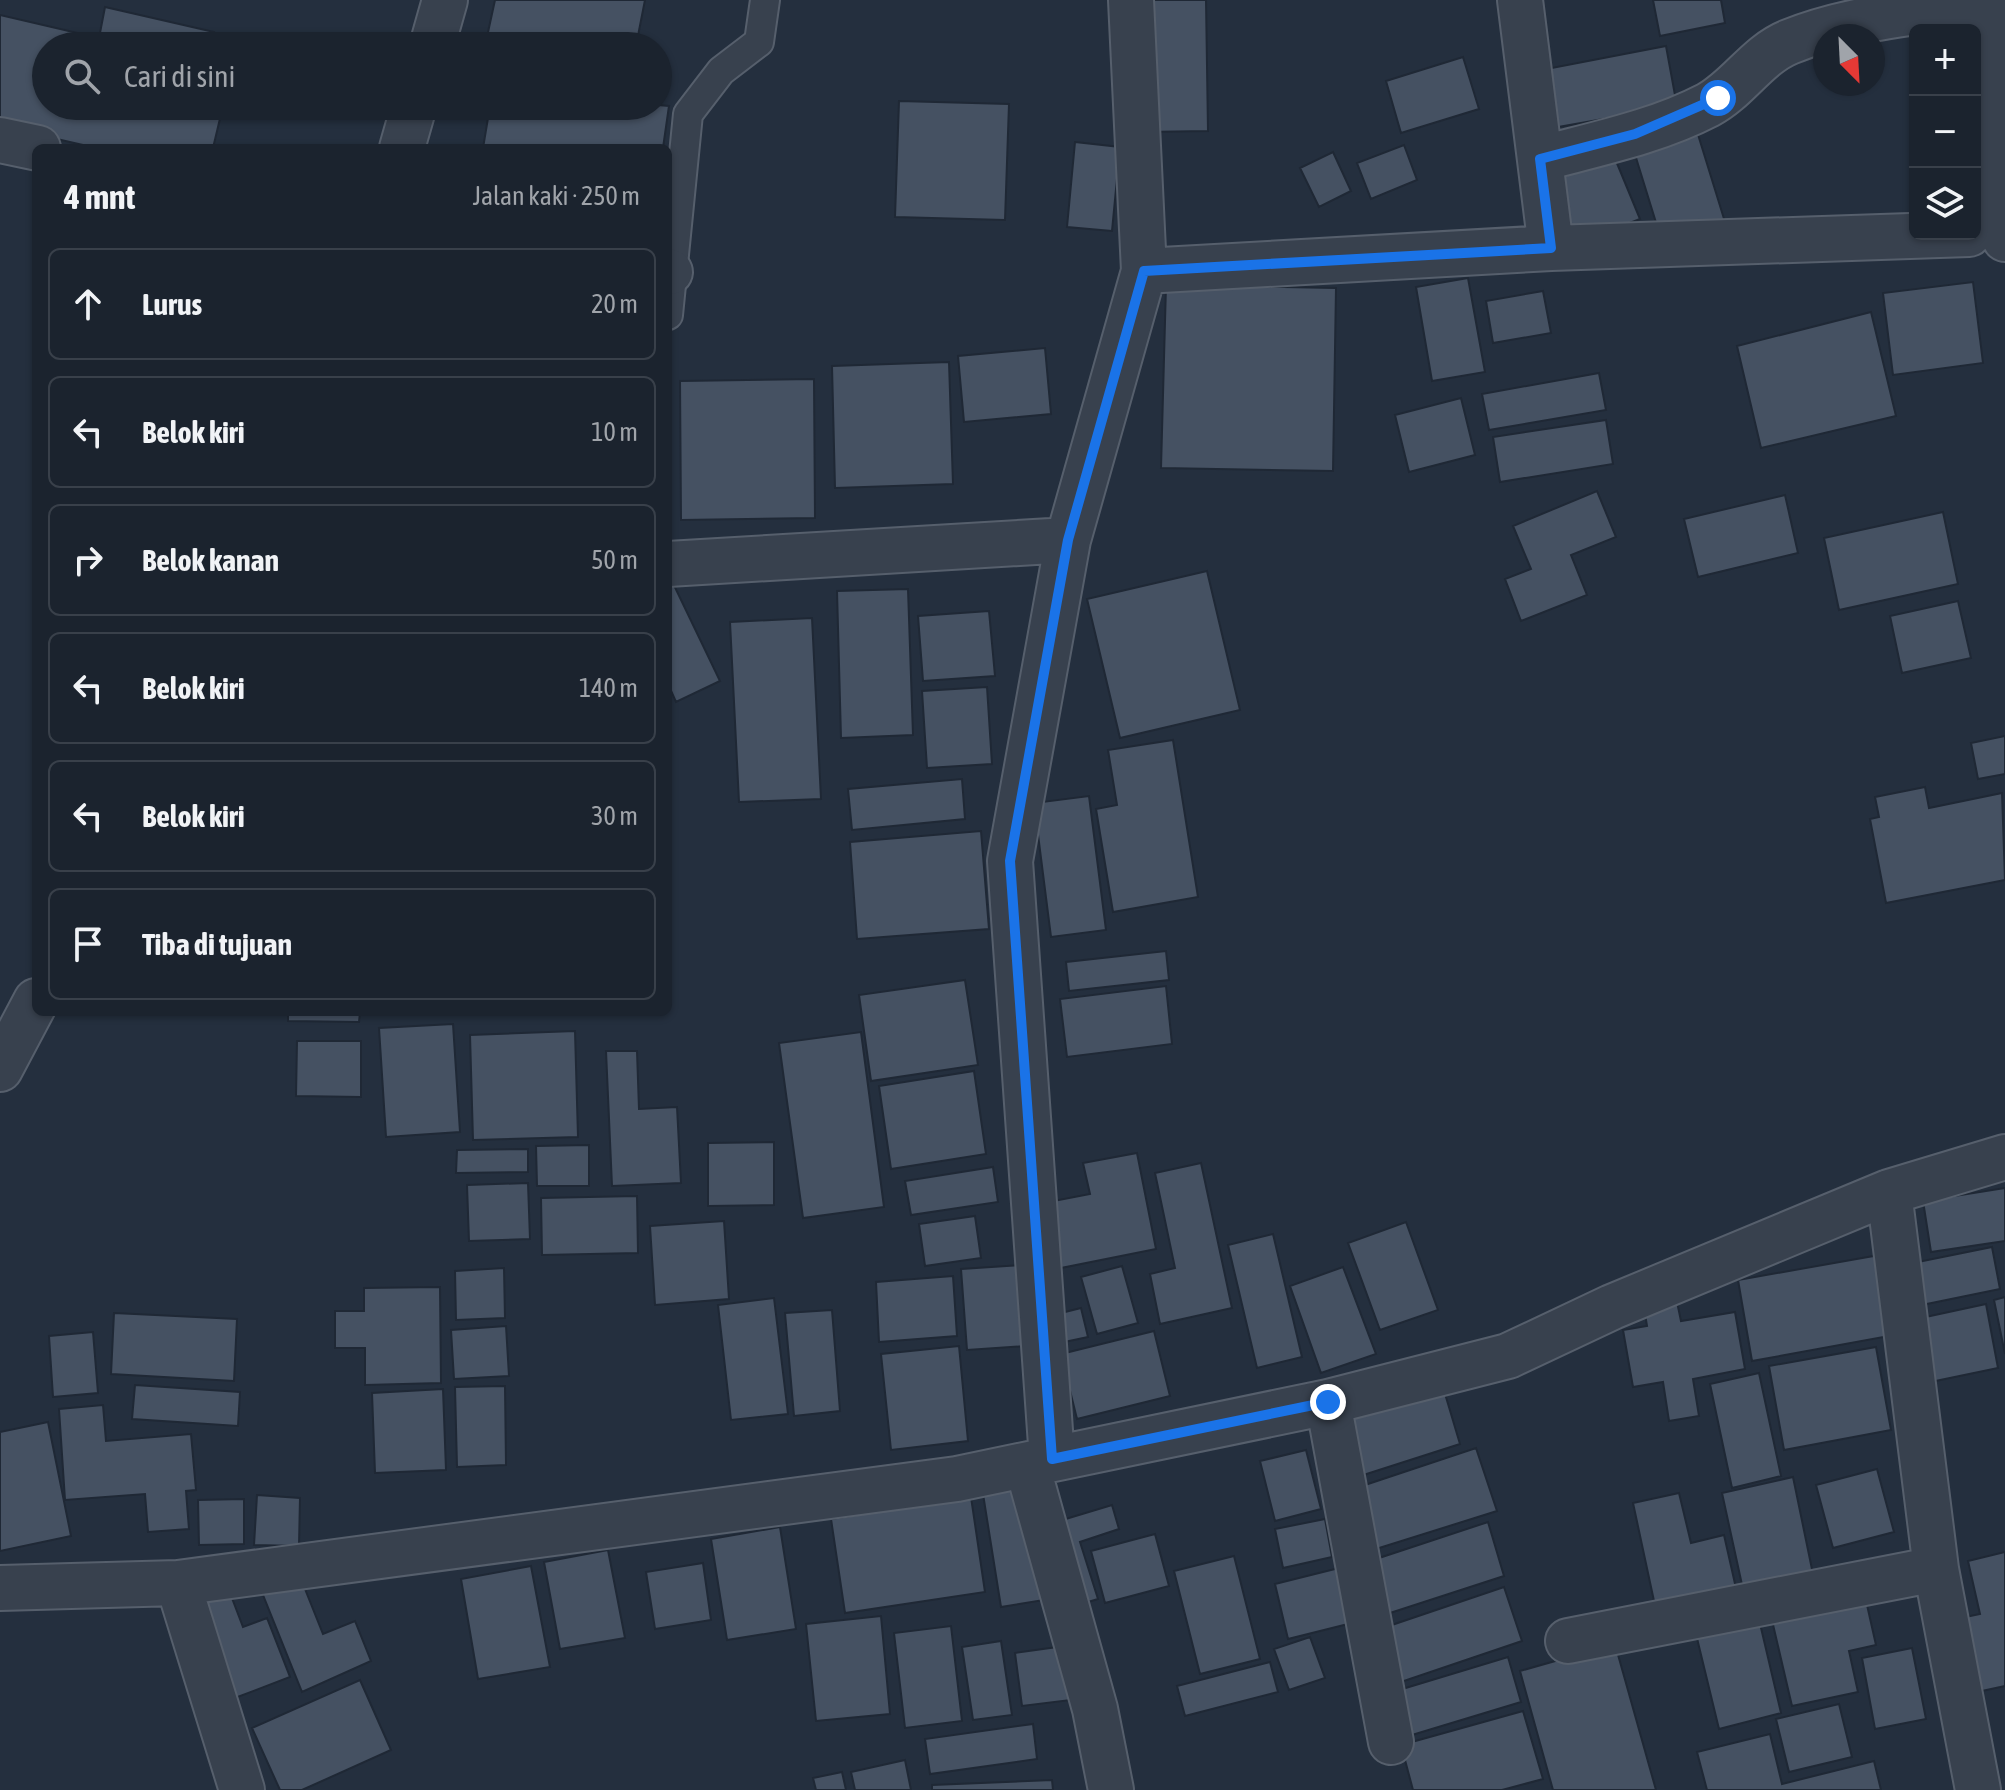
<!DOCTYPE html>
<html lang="id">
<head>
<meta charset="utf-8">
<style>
  :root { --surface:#1b232e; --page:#242b36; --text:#f1f3f6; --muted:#a0a4aa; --line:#39404a }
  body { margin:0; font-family:"Asap Condensed",sans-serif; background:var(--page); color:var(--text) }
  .controls { position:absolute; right:24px; top:24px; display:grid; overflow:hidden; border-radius:12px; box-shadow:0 2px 6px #0004 }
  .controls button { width:72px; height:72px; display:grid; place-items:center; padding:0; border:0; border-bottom:2px solid var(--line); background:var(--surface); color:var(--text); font:40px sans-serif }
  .compass { position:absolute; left:1813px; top:24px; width:72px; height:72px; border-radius:50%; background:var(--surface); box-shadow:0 2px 6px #0004; rotate:156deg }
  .stop { position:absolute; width:24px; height:24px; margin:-18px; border:6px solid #1a73e8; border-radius:50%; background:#fff }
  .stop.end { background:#1a73e8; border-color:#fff; box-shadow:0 2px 8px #0008 }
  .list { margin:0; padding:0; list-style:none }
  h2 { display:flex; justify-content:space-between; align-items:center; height:104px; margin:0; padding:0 32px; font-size:34px }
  h2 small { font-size:26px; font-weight:400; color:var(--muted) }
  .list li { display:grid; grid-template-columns:52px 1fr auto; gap:24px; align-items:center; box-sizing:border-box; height:112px; margin:0 16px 16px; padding:0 16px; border:2px solid var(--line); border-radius:12px }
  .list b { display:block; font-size:30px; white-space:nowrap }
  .list em { font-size:26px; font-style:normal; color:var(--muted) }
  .icon { flex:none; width:44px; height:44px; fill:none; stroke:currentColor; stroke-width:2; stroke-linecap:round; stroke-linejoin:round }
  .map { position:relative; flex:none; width:2005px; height:1790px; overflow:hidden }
  .search { position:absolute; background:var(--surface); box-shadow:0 2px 6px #0004; left:32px; top:32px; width:640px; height:88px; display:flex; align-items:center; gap:20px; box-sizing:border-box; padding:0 28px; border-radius:44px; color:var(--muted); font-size:30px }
  .panel { position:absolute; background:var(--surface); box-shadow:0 2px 6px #0004; left:32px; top:144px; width:640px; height:872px; border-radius:12px }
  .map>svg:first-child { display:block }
</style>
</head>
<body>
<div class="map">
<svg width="2005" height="1790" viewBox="0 0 2005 1790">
  <rect width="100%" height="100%" fill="#242f3e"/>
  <path fill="#455162" stroke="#1f2835" stroke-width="2" d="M495,0H645L636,46H485Z
    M1141,0H1206L1208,131L1143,132Z
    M1653,0H1721L1725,23L1660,36Z
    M105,7L214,32L211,46H46V106H223L213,148H96L0,126V15L99,38Z
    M1666,46L1677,106L1547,129L1536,71Z
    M1463,57L1479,109L1401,133L1386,81Z
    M899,101L1009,104L1005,220L895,217Z
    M658,105L669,106L663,148H483L490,106Z
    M1696,128L1725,222L1662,242L1633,148Z
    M1075,142L1120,147L1112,231L1067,227Z
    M1404,145L1417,180L1371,199L1357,163Z
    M1333,152L1351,191L1319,207L1300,168Z
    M1614,156L1640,219L1578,243L1553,181Z
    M1468,278L1485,372L1432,381L1416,287Z
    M1973,282L1983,363L1893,375L1883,293Z
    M1166,285L1336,288L1333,471L1161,468Z
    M1543,291L1551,333L1493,343L1486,301Z
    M1871,312L1896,416L1761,448L1737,346Z
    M1045,348L1051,414L964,422L958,356Z
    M949,362L953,484L835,488L832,366Z
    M1599,373L1606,410L1489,430L1482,394Z
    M814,379L815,518L681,520L680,381Z
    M1461,398L1475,455L1409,472L1395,415Z
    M1606,420L1613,464L1500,482L1493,437Z
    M1597,491L1616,537L1571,555L1587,595L1521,621L1505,579L1531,569L1513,526Z
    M1785,495L1798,553L1698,577L1684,519Z
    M1943,512L1958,584L1839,610L1824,538Z
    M1207,571L1240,710L1120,738L1087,599Z
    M671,579L720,681L676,702L668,684V580Z
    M908,589L913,735L841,738L837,591Z
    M1958,601L1971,658L1902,673L1890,616Z
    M989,611L995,676L923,681L918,616Z
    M812,618L821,799L739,802L730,622Z
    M987,687L992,764L927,768L922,691Z
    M2005,736V774L1978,779L1971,743Z
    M1173,740L1198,897L1113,912L1096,809L1117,805L1108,750Z
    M962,779L965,819L852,830L848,789Z
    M1925,787L1929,808L2002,793L2005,880L1886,903L1870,819L1879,817L1875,797Z
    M1089,796L1106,930L1051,937L1034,803Z
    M981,831L989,929L857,939L850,842Z
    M1166,951L1169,980L1069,991L1066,962Z
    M965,980L978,1065L871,1081L859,995Z
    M1166,986L1172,1044L1067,1057L1060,999Z
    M288,1012H360L359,1022L288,1021Z
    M473,1012H552L473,1015Z
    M453,1024L460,1132L386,1137L379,1028Z
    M575,1031L578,1137L473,1140L470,1035Z
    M861,1032L884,1207L803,1218L779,1043Z
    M297,1041H361V1097L296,1096Z
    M606,1051H637L639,1109L677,1107L681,1183L612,1186Z
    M974,1071L986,1154L891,1169L879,1086Z
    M774,1142V1205L708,1206V1143Z
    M589,1145V1186H537L536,1146Z
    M528,1149V1172L456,1173L457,1150Z
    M1137,1153L1156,1249L1051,1270L1038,1204L1090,1194L1083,1163Z
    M1201,1163L1232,1308L1160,1324L1150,1274L1175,1268L1155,1173Z
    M993,1167L998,1202L911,1215L905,1181Z
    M528,1183L530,1239L469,1241L467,1185Z
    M2005,1188V1241L1931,1252L1923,1201Z
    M637,1196L638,1253L542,1255L541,1198Z
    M975,1216L981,1258L925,1266L919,1224Z
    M724,1221L729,1299L655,1305L650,1226Z
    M1406,1222L1438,1310L1380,1330L1348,1243Z
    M1273,1234L1302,1357L1257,1368L1228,1245Z
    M1992,1247L2000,1289L1917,1306L1908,1264Z
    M1885,1254L1900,1334L1752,1361L1738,1280Z
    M1021,1265L1026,1346L967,1350L961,1269Z
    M1122,1266L1138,1323L1097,1334L1081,1277Z
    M1343,1267L1376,1354L1321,1373L1290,1286Z
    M504,1268L505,1318L456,1320L455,1271Z
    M953,1276L957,1336L879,1342L876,1282Z
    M440,1287L441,1383L365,1385V1348H335V1311H364V1288Z
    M1676,1297L1681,1321L1735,1312L1745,1369L1693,1379L1699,1416L1669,1421L1663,1382L1633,1387L1623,1330L1647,1326L1643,1302Z
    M2005,1297V1354L1994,1300Z
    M774,1298L788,1414L731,1420L718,1305Z
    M1986,1304L1998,1368L1921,1384L1907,1321Z
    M1081,1308L1088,1337L1055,1344L1049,1316Z
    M832,1310L840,1411L794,1416L785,1313Z
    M114,1313L237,1319L234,1381L111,1374Z
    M506,1326L509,1376L454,1379L451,1330Z
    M1154,1331L1170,1396L1077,1419L1061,1354Z
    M93,1332L98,1393L53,1397L49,1336Z
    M959,1346L968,1441L891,1450L881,1354Z
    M1876,1347L1891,1430L1784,1450L1769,1366Z
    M1759,1373L1781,1476L1732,1488L1710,1384Z
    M135,1385L240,1392L238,1426L132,1419Z
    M505,1386L506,1465L457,1467L455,1387Z
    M1443,1387L1460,1444L1351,1479L1333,1422Z
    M443,1389L446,1470L375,1473L372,1393Z
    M103,1405L106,1441L191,1434L196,1490L186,1491L189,1529L148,1532L145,1494L65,1500L59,1409Z
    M48,1422L71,1536L0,1551V1432Z
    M1476,1448L1497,1511L1376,1549L1356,1488Z
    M1306,1450L1321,1509L1275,1521L1260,1461Z
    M1877,1469L1894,1532L1833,1548L1816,1485Z
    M1793,1477L1814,1579L1744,1594L1722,1493Z
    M1026,1487L1044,1600L1001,1607L983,1494Z
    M1679,1493L1691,1543L1724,1535L1738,1597L1657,1615L1633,1503Z
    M257,1495L300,1498L299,1546L254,1545Z
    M971,1497L985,1592L845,1613L831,1519Z
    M244,1499V1544L199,1545L198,1500Z
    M1112,1505L1119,1529L1080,1542L1098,1599L1078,1605L1059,1521Z
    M1325,1519L1332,1557L1283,1568L1275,1529Z
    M1488,1522L1504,1576L1387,1614L1370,1561Z
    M780,1527L796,1629L727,1640L711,1539Z
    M1155,1534L1169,1586L1105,1603L1091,1551Z
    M608,1550L625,1638L560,1649L544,1562Z
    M2005,1552V1686L1968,1694L1951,1620L1980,1614L1968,1561Z
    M1234,1556L1260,1659L1200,1674L1174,1571Z
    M703,1563L711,1620L655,1629L646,1572Z
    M531,1566L550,1667L478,1679L461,1579Z
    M1343,1567L1356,1622L1288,1639L1275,1584Z
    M297,1569L323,1634L355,1621L371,1661L302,1692L259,1585Z
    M227,1585L243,1627L267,1618L290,1677L227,1701L187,1601Z
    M1504,1587L1522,1641L1398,1683L1380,1629Z
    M1865,1596L1876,1645L1849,1651L1858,1692L1792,1706L1771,1616Z
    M1758,1615L1781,1713L1719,1729L1695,1630Z
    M881,1616L890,1714L816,1721L806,1624Z
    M951,1626L962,1721L905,1728L894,1633Z
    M1310,1637L1325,1678L1289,1690L1274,1649Z
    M1001,1641L1012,1715L973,1720L962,1647Z
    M1615,1644L1656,1790H1553L1520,1671Z
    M1072,1645L1079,1699L1022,1706L1015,1653Z
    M1912,1648L1926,1719L1875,1729L1862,1658Z
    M1508,1657L1521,1702L1412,1735L1399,1690Z
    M1270,1662L1278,1692L1185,1716L1177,1686Z
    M360,1680L391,1750L302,1790H280L252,1728Z
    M1839,1704L1852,1757L1789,1772L1776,1719Z
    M1523,1711L1543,1779L1502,1790H1413L1401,1745Z
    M1033,1724L1037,1759L930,1774L925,1739Z
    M1770,1734L1782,1784L1874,1761L1881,1790H1707L1697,1752Z
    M905,1760L911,1790H855L851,1772Z
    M842,1772L846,1790H816L813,1778Z
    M1052,1780L1053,1790H932V1785Z"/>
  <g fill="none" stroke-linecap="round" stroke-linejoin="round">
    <g stroke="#565f6c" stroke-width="32">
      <path id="service" d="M668,315L688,114L721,71L759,42L765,0"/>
    </g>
    <g stroke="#565f6c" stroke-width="48">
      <path id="minor" d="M1520,0L1551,248
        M1986,0L2005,239
        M432,46L445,0
        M0,140L38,148
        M402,148L414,106
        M1540,159C1596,144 1656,132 1708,105C1738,89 1757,55 1789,42C1850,17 1922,12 1986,2
        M668,271L670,272
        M1144,271L1551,248L1969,234
        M668,564L1068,540
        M0,1069L36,1001
        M1328,1402L1391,1742
        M1052,1459L1010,861L1068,540L1144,271L1131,0
        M1027,1465L1095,1709L1111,1790
        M1936,1569L1978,1790
        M178,1583L242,1790
        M0,1588L178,1583L957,1479L1328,1402L1508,1356L1612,1307L1889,1192L2005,1157
        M1568,1641L1936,1569L1889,1192"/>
    </g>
    <use href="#service" stroke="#38414e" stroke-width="28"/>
    <use href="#minor" stroke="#38414e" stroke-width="44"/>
  </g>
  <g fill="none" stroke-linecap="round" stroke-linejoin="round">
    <path stroke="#1a73e8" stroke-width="10" d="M1328,1402L1052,1459L1010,861L1068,540L1144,271L1551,248L1540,159L1635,134L1718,98"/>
  </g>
</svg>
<div class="controls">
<button>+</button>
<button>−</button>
<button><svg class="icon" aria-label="layers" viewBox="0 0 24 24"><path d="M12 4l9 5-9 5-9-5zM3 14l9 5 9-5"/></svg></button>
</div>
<svg class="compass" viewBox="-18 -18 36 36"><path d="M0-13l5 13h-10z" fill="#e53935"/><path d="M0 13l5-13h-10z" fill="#a0a4aa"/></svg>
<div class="stop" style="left:1718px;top:98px"></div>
<div class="stop end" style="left:1328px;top:1402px"></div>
<div class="search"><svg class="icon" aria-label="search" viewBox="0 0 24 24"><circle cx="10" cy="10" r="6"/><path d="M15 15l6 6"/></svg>Cari di sini</div>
<section class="panel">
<h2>4 mnt<small>Jalan kaki · 250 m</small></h2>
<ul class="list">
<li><svg class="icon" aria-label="ahead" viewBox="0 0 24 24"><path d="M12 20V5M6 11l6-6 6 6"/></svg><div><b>Lurus</b></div><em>20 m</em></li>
<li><svg class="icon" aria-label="left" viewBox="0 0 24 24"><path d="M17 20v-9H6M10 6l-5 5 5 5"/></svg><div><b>Belok kiri</b></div><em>10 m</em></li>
<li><svg class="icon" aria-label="right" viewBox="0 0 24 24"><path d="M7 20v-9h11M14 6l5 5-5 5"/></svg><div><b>Belok kanan</b></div><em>50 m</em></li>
<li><svg class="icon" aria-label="left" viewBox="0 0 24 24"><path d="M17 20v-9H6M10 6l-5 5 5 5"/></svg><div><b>Belok kiri</b></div><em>140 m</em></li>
<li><svg class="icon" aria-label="left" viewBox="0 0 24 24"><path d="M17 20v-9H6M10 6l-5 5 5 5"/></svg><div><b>Belok kiri</b></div><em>30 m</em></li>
<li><svg class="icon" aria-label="arrive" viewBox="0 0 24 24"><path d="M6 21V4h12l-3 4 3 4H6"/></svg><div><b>Tiba di tujuan</b></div></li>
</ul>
</section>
</div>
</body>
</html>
